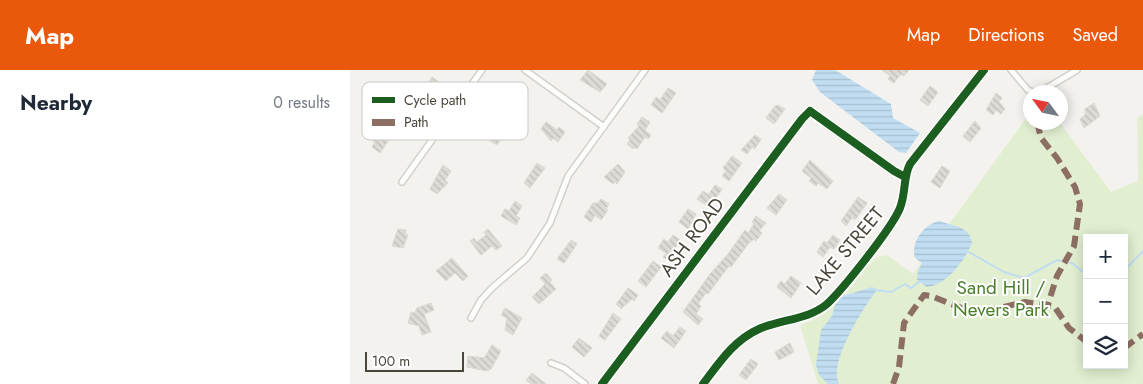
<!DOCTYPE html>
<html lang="en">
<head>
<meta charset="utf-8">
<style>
  :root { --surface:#fff; --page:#f6f6f7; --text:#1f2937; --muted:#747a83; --line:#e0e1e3; --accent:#ea580c }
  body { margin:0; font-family:Jost,sans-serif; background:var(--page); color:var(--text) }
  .controls { position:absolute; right:15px; bottom:15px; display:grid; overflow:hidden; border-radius:0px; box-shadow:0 2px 12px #0003 }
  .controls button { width:45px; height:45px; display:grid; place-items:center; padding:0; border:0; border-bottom:1px solid var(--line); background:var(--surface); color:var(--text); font:25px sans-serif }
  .compass { position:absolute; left:673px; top:15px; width:45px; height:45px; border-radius:50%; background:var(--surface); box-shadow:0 2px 12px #0003; rotate:303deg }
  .scale { position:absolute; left:15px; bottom:12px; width:99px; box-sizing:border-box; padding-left:5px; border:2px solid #4b4439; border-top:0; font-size:14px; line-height:18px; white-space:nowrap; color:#4b4439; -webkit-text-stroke:4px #fff; paint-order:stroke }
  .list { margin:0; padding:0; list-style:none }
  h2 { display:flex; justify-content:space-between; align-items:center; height:65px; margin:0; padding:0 20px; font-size:21px }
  h2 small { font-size:16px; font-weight:400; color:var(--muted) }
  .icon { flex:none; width:28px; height:28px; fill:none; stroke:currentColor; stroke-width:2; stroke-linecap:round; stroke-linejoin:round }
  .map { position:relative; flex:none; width:793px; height:314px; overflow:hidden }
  header { display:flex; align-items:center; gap:30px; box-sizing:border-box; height:70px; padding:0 25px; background:var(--accent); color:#fff }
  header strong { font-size:24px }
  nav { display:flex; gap:28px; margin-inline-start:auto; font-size:18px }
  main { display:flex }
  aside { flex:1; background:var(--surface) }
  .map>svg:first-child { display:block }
</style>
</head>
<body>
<header>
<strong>Map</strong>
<nav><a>Map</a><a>Directions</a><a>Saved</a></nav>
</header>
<main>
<aside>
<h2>Nearby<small>0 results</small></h2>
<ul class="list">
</ul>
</aside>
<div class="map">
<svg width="793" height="314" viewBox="0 0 793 314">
  <defs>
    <pattern id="water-rules" width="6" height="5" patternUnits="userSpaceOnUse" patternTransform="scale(1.25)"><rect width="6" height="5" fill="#c0ddf1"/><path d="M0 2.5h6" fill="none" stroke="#a6bfcf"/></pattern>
    <pattern id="building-back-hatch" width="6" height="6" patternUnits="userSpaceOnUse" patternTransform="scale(1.25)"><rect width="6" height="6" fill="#dedbd6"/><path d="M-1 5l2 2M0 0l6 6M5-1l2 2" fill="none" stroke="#c0bdb8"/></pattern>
  </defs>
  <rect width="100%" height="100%" fill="#f4f2ee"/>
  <path fill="#e1eecf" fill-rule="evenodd" d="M680,43V52L710,53L761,122L788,111L787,48L793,44V314H468L450,255C494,240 497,215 527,187L537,185L563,204ZM737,168H774V295H737Z"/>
  <path fill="url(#water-rules)" d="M466,0H485L541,34L543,48L570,63L556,83L549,82L470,22L462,10Z
    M590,151C602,156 620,156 622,173C615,190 597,215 577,217L567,210L568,201L572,193L565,188C560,172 575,153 590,151Z
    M522,217L526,219V221C513,239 478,292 489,314H478L469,305L466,295L471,260L482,246L485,235L493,226Z"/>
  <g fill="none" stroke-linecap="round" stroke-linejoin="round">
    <path stroke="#c0ddf1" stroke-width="2" d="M617,181L654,202L674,208L707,190L722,193L737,205
      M774,201L793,181
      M525,220L541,222L555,214L561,218L570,211"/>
  </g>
  <path fill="url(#building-back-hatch)" stroke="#dcd9d4" d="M238,0L257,14L250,22L230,10Z
    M532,0H559L554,6L551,4L544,13L538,9L540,6Z
    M82,7L91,14L74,35L66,30Z
    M580,16L588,22L578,36L570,30Z
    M318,18L326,23L312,43L301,35L306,27L310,30Z
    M646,23L652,28L649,32L655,39L651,44L646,40L643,45L636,40Z
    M744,33L750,46L734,58L730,49L735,45V39Z
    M428,35L435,39L424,54L416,48L425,36Z
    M292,47L300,52L295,60L301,65L298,69L295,67L287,79L284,77L283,79L277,74L280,70L278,68L289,56L287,54Z
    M625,51L631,58L620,72L613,66Z
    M196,52L207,60L209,57L215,62L208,72L203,68L201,71L191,59Z
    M39,55L46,60L30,83L22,77L25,72L22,70L25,65L28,67L32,65Z
    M147,60L154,65L147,75L140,71Z
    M405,65L411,69L405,79L402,77L397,84L391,80Z
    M382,86L392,93L379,111L372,106L376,101L373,98Z
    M460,90L483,111L477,119L468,113L466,116L459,111L461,108L452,101Z
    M187,93L195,98L180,118L174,113Z
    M268,94L275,102L267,114L265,112L263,114L254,107Z
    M93,95L101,101L95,110L98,113L87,124L80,119Z
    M592,96L600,101L590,118L581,112Z
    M365,115L372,119L366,128L359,124Z
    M353,121L362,127L356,135L347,129Z
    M429,124L437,130L426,145L417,138Z
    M508,127L517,133L505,150L502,148L496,156L491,151Z
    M251,129L259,134L256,139L258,140L251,150L245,145L241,152L234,147L243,133H248Z
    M165,131L172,136L166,146L170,148L166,155L151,146L155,139L159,141Z
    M338,139L346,144L338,159L329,152Z
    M406,146L416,153L409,161L412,163L406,171L404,169L399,173L381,197L379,196L358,224L356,223L348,234L351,236L346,244L353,249L348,255L333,242L360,204L378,184L395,160L398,163L404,154L402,152Z
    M48,159L56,160L55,164L58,165L53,178L42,176Z
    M138,159L152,176L146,180L142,176L131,185L120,171L124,168L127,172L136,165L134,162Z
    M323,165L330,170L318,190L313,187L316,183L308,178L314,169L318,172Z
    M483,165L490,170L484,179L480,177L473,187L467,182L474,171L477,173Z
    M221,170L227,174L214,193L207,189Z
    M102,188L118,206L113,211L105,203L96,211L86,201Z
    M303,191L311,197L296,217L288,211Z
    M196,203L202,210L200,212L206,219L189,234L182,227L195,214L190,208Z
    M441,206L451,213L441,228L427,217L431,211L435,214Z
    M278,218L288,225L284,231L282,229L271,239L266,234Z
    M81,233L84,240L74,244L81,262L72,265L69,256L58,253L61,242L65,243L67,238Z
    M155,238L172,248L163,265L155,260L157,248L151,245Z
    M263,243L271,249L255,270L249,266Z
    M330,257L336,261L324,278L311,268L317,261L323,266Z
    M229,268L242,278L234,287L222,277Z
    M440,273L444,282L429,290L425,282Z
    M142,275L151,281L141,299L137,301L117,297L118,286L134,288Z
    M401,289L408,294L396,310L389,305Z
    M182,303L196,314H181L176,310Z"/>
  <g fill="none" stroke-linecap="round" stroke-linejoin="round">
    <g stroke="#d2d0cb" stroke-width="8">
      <path id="minor" d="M175,0L254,57
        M661,0L678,20L683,22
        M690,22L727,0
        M52,112L132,0
        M121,248L131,230L142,218L177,188L200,153L218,106L295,0
        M201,293L214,298L235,314
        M252,314L452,49L460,41L544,101L555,107
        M353,314C369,293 384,270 409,259C431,249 458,250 477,234C493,219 542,158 550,138C556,123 553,107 560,94L634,0"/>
    </g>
    <use href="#minor" stroke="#fdfdfc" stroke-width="5"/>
    <path stroke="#8d6e63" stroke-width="6" stroke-dasharray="12 6" stroke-linecap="butt" d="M687,52L691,68L707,88L725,117L730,134L724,176L707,206L698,234
      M774,278L793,264
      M751,295H761
      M543,314L549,297L554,253L574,225L581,226L614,239L632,242L675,232L704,236L719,258L737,272"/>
    <g stroke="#fff" stroke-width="11">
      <path id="cycleway" d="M252,314L452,49L460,41L544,101L555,107
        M353,314C369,293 384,270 409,259C431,249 458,250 477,234C493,219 542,158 550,138C556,123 553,107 560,94L634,0"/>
    </g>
    <use href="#cycleway" stroke="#1b5e20" stroke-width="8"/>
  </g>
  <g text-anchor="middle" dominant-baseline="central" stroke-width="4" stroke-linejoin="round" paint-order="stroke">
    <g font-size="19" fill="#4b4439" stroke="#fff">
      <text transform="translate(342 167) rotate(-53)">ASH ROAD</text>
      <text transform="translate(495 181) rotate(-50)">LAKE STREET</text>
    </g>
    <g font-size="19" fill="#4a7f2a" stroke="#fff">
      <text x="651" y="217">Sand Hill /<tspan x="651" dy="22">Nevers Park</tspan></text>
    </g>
  </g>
  <rect x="12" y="12" width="166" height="58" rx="8" fill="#fff" stroke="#c9c7c4" stroke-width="1"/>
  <rect x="22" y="27" width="23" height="6" fill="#1b5e20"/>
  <rect x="22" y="49" width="23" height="7" fill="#8d6e63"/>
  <g font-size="14" fill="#4b4439">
    <text x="54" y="35">Cycle path</text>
    <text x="54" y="57">Path</text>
  </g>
</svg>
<div class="controls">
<button>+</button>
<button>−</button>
<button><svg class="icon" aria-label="layers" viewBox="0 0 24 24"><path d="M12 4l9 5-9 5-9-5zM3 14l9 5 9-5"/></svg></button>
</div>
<svg class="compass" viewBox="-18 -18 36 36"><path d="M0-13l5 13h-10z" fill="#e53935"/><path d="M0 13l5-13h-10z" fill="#747a83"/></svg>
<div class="scale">100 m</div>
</div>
</main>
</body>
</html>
